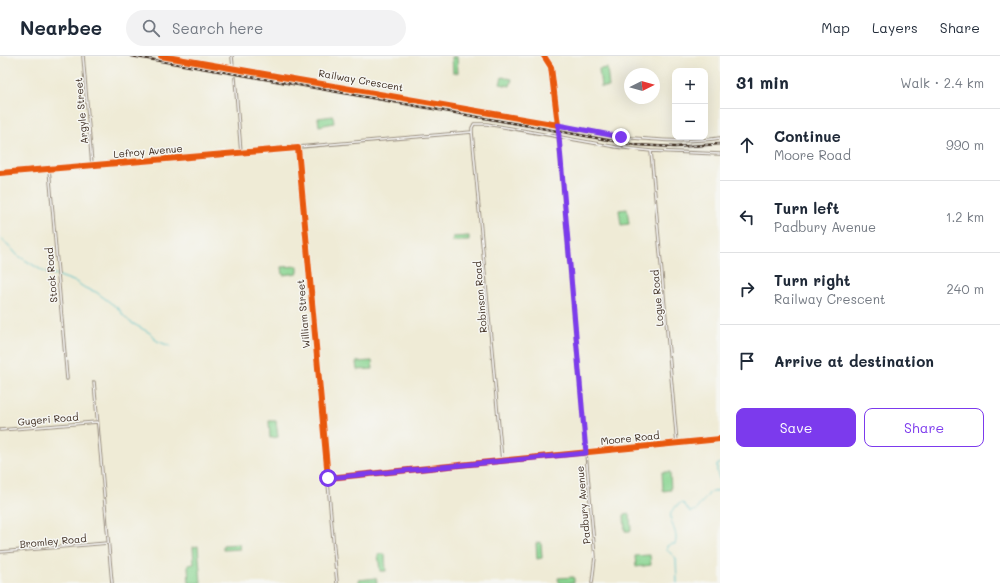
<!DOCTYPE html>
<html lang="en">
<head>
<meta charset="utf-8">
<style>
  :root { --surface:#fff; --page:#f2f2f3; --text:#1f2937; --muted:#747a83; --line:#e0e1e3; --accent:#7c3aed }
  body { margin:0; font-family:Mali,sans-serif; background:var(--page); color:var(--text) }
  .controls { position:absolute; right:12px; top:12px; display:grid; overflow:hidden; border-radius:8px; box-shadow:0 4px 16px #0002 }
  .controls button { width:36px; height:36px; display:grid; place-items:center; padding:0; border:0; border-bottom:1px solid var(--line); background:var(--surface); color:var(--text); font:20px sans-serif }
  .compass { position:absolute; left:624px; top:12px; width:36px; height:36px; border-radius:50%; background:var(--surface); box-shadow:0 4px 16px #0002; rotate:85deg }
  .stop { position:absolute; width:12px; height:12px; margin:-9px; border:3px solid #7c3aed; border-radius:50%; background:#fff }
  .stop.end { background:#7c3aed; border-color:#fff; box-shadow:0 1px 4px #0008 }
  .list { margin:0; padding:0; list-style:none }
  h2 { display:flex; justify-content:space-between; align-items:center; height:52px; margin:0; padding:0 16px; font-size:17px }
  h2 small { font-size:13px; font-weight:400; color:var(--muted) }
  .list li { display:grid; grid-template-columns:26px 1fr auto; gap:12px; align-items:center; box-sizing:border-box; height:72px; padding:0 16px; border-top:1px solid var(--line) }
  .list b { display:block; font-size:15px; white-space:nowrap }
  .list p { margin:0; font-size:13px; white-space:nowrap; color:var(--muted) }
  .list em { font-size:13px; font-style:normal; color:var(--muted) }
  .actions { display:flex; gap:8px; padding:12px 16px }
  .actions a { flex:1; padding:9px 0; border:1px solid var(--accent); border-radius:8px; text-align:center; font-size:14px; color:var(--accent) }
  .actions .main { background:var(--accent); color:#fff }
  .icon { flex:none; width:22px; height:22px; fill:none; stroke:currentColor; stroke-width:2; stroke-linecap:round; stroke-linejoin:round }
  .map { position:relative; flex:none; width:720px; height:527px; overflow:hidden }
  header { display:flex; align-items:center; gap:24px; box-sizing:border-box; height:56px; padding:0 20px; background:var(--surface); border-bottom:1px solid var(--line) }
  header strong { font-size:19px }
  nav { display:flex; gap:22px; margin-inline-start:auto; font-size:14px }
  .search { width:280px; height:36px; background:var(--page); display:flex; align-items:center; gap:10px; box-sizing:border-box; padding:0 14px; border-radius:22px; color:var(--muted); font-size:15px }
  main { display:flex }
  aside { flex:1; background:var(--surface) }
  .map>svg:first-child { display:block }
</style>
</head>
<body>
<header>
<strong>Nearbee</strong>
<div class="search"><svg class="icon" aria-label="search" viewBox="0 0 24 24"><circle cx="10" cy="10" r="6"/><path d="M15 15l6 6"/></svg>Search here</div>
<nav><a>Map</a><a>Layers</a><a>Share</a></nav>
</header>
<main>
<div class="map">
<svg width="720" height="527" viewBox="0 0 720 527">
  <rect width="100%" height="100%" fill="#f6f6f2"/>
  <filter id="ink" filterUnits="userSpaceOnUse"><feTurbulence type="fractalNoise" baseFrequency=".025" numOctaves="2"/><feDisplacementMap in="SourceGraphic" scale="8" xChannelSelector="R" yChannelSelector="G"/><feConvolveMatrix kernelMatrix="1 2 1 2 8 2 1 2 1" color-interpolation-filters="sRGB"/></filter>
  <filter id="wash" filterUnits="userSpaceOnUse"><feTurbulence type="fractalNoise" baseFrequency=".012" numOctaves="4" result="noise"/><feDisplacementMap in="SourceGraphic" scale="16" xChannelSelector="R" yChannelSelector="G"/><feGaussianBlur stdDeviation="0.9" result="paint"/><feColorMatrix in="noise" values="0 0 0 0 0 0 0 0 0 0 0 0 0 0 0 0 0 1.4 0 .05"/><feComposite in="paint" operator="in"/></filter>
  <g filter="url(#wash)">
    <rect width="100%" height="100%" fill="#efebd6"/>
    <path fill="#8ad592" stroke="#628058" d="M452,1H457L458,17H453Z
      M607,12L609,31H601L599,13Z
      M502,21L512,23L510,30L500,28Z
      M333,60L334,67L319,70L318,62Z
      M627,153L629,168L621,169L619,154Z
      M469,180V185H452L453,181Z
      M298,210V217L283,219L282,211Z
      M372,305L373,313L357,314L356,306Z
      M269,365H276L278,381L270,382Z
      M662,416H670L671,434L663,435Z
      M630,458L631,475H625L624,459Z
      M541,486L542,502L537,503L536,487Z
      M239,488L240,493L223,494V489Z
      M198,490L201,527H189L188,509L194,508L193,491Z
      M378,498H385L386,515H380Z
      M650,499L651,509L636,511L635,500Z
      M574,521V527H559L558,522Z
      M376,522L377,527H359V524Z"/>
    <g fill="none" stroke-linecap="round" stroke-linejoin="round">
      <path stroke="#4fbec5" stroke-width="1" d="M0,181L8,190L12,193L17,199L46,217L54,218L76,226L85,232L96,236L119,253L123,259L130,266L150,277L157,285L170,290
        M720,407L717,409V416L720,425
        M677,527L676,502L667,494V490L671,488H675C681,472 658,460 681,447L684,448L690,456L697,454C699,447 706,444 709,437L719,434L720,432"/>
    </g>
  </g>
  <g filter="url(#ink)">
    <g fill="none" stroke-linecap="round" stroke-linejoin="round">
      <g stroke="#958a7a" stroke-width="3.5">
        <path id="minor" d="M83,0L92,109
          M161,0L233,12L621,81C655,84 686,87 720,82
          M232,0L233,12
          M544,0L551,11L558,74L595,501L592,527
          M235,22L241,97
          M298,92L337,527
          M651,95L677,387
          M49,113L67,323
          M0,117L472,76
          M94,326L112,527
          M0,374L97,366
          M502,405L472,76V72L474,68H487L616,91L651,95L720,98
          M328,422L720,383
          M0,496L108,487"/>
      </g>
      <use href="#minor" stroke="#fff" stroke-width="1.5"/>
      <g stroke="#3b2a1e" stroke-width="2.5">
        <path id="rail" d="M131,0L248,20L636,89L675,91L720,88"/>
      </g>
      <use href="#rail" stroke="#f6f6f2" stroke-width="1" stroke-dasharray="3" stroke-linecap="butt"/>
      <g stroke="#f6f6f2" stroke-width="8">
        <path id="cycleway" d="M161,0L558,69L551,11L544,0
          M0,117L298,92L328,422L720,383"/>
      </g>
      <use href="#cycleway" stroke="#e8590c" stroke-width="6"/>
    </g>
  </g>
  <g fill="none" stroke-linecap="round" stroke-linejoin="round" filter="url(#ink)">
    <path stroke="#7c3aed" stroke-width="5" d="M328,422L586,397L558,69L621,81"/>
  </g>
  <g text-anchor="middle" dominant-baseline="central" stroke-width="3" stroke-linejoin="round" paint-order="stroke">
    <g font-size="10" fill="#3b2a1e" stroke="#f6f6f2">
      <text transform="translate(361 24) rotate(10)">Railway Crescent</text>
      <text transform="translate(81 55) rotate(-95)">Argyle Street</text>
      <text transform="translate(148 95) rotate(-5)">Lefroy Avenue</text>
      <text transform="translate(51 219) rotate(-95)">Stock Road</text>
      <text transform="translate(480 241) rotate(-95)">Robinson Road</text>
      <text transform="translate(657 242) rotate(-95)">Logue Road</text>
      <text transform="translate(303 258) rotate(-95)">William Street</text>
      <text transform="translate(48 363) rotate(-5)">Gugeri Road</text>
      <text transform="translate(630 382) rotate(-6)">Moore Road</text>
      <text transform="translate(583 449) rotate(-95)">Padbury Avenue</text>
      <text transform="translate(53 485) rotate(-5)">Bromley Road</text>
    </g>
  </g>
</svg>
<div class="controls">
<button>+</button>
<button>−</button>
</div>
<svg class="compass" viewBox="-18 -18 36 36"><path d="M0-13l5 13h-10z" fill="#e53935"/><path d="M0 13l5-13h-10z" fill="#747a83"/></svg>
<div class="stop" style="left:328px;top:422px"></div>
<div class="stop end" style="left:621px;top:81px"></div>
</div>
<aside>
<h2>31 min<small>Walk · 2.4 km</small></h2>
<ul class="list">
<li><svg class="icon" aria-label="ahead" viewBox="0 0 24 24"><path d="M12 20V5M6 11l6-6 6 6"/></svg><div><b>Continue</b><p>Moore Road</p></div><em>990 m</em></li>
<li><svg class="icon" aria-label="left" viewBox="0 0 24 24"><path d="M17 20v-9H6M10 6l-5 5 5 5"/></svg><div><b>Turn left</b><p>Padbury Avenue</p></div><em>1.2 km</em></li>
<li><svg class="icon" aria-label="right" viewBox="0 0 24 24"><path d="M7 20v-9h11M14 6l5 5-5 5"/></svg><div><b>Turn right</b><p>Railway Crescent</p></div><em>240 m</em></li>
<li><svg class="icon" aria-label="arrive" viewBox="0 0 24 24"><path d="M6 21V4h12l-3 4 3 4H6"/></svg><div><b>Arrive at destination</b></div></li>
</ul>
<div class="actions"><a class="main">Save</a><a>Share</a></div>
</aside>
</main>
</body>
</html>
